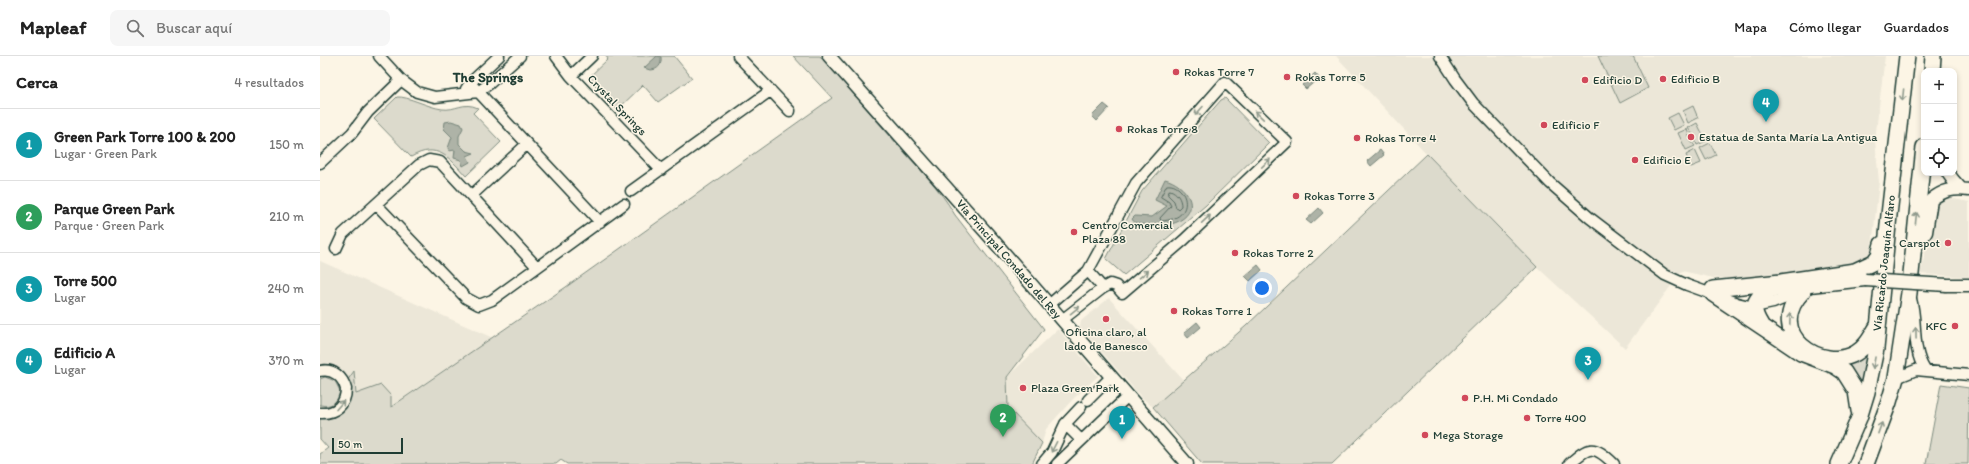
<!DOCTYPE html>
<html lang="es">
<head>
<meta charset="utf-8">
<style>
  :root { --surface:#fff; --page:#f6f6f6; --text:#222; --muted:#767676; --line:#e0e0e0; --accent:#d1495b }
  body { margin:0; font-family:Itim,sans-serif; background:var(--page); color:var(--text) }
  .controls { position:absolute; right:12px; top:12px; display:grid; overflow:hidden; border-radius:8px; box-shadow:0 2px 6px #0003 }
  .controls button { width:36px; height:36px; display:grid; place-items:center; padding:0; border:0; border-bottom:1px solid var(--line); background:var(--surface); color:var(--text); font:20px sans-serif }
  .scale { position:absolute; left:12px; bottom:10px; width:71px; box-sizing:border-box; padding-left:4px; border:2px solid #1f3d34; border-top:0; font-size:11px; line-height:14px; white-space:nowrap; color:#1f3d34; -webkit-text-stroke:3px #fcf5e5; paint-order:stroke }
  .you { position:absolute; left:942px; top:232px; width:14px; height:14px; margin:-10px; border:3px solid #fff; border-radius:50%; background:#1a73e8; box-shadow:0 0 0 6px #1a73e833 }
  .badge { display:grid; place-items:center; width:26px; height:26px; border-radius:50%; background:var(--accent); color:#fff; font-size:13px; font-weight:700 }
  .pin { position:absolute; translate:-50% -33px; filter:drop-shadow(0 1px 2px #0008) }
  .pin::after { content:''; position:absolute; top:21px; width:14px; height:12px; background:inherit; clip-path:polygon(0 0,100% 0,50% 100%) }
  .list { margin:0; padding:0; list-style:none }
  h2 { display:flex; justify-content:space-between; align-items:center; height:52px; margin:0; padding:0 16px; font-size:17px }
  h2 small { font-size:13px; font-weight:400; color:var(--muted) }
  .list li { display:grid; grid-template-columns:26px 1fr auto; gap:12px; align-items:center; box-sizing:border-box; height:72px; padding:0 16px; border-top:1px solid var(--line) }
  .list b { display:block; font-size:15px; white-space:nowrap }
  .list p { margin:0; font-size:13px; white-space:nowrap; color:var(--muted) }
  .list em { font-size:13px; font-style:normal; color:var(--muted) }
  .icon { flex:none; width:22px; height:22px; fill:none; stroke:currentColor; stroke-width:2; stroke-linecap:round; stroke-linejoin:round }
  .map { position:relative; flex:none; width:1649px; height:408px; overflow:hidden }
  header { display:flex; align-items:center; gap:24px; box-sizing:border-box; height:56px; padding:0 20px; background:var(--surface); border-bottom:1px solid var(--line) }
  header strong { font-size:19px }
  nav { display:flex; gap:22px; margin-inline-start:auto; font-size:14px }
  .search { width:280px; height:36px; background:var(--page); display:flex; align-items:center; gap:10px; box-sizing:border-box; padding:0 14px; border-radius:8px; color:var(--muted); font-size:15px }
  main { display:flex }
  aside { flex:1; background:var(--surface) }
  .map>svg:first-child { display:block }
</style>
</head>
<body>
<header>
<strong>Mapleaf</strong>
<div class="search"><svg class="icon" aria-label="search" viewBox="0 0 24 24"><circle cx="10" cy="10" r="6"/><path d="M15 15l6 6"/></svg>Buscar aquí</div>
<nav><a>Mapa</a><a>Cómo llegar</a><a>Guardados</a></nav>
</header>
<main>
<aside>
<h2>Cerca<small>4 resultados</small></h2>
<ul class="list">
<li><span class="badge" style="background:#0f9aa8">1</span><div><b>Green Park Torre 100 &amp; 200</b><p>Lugar · Green Park</p></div><em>150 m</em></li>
<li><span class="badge" style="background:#2e9e5b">2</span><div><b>Parque Green Park</b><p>Parque · Green Park</p></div><em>210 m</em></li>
<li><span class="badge" style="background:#0f9aa8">3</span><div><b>Torre 500</b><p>Lugar</p></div><em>240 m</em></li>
<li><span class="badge" style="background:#0f9aa8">4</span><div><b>Edificio A</b><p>Lugar</p></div><em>370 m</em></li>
</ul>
</aside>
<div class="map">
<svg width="1649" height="408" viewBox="0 0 1649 408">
  <rect width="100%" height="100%" fill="#fcf5e5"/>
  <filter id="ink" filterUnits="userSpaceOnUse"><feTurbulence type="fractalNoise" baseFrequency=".025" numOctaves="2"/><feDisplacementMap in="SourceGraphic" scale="8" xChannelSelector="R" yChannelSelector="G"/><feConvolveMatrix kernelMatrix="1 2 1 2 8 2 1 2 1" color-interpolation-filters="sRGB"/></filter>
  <g filter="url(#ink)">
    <path fill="#ece7d8" d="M1016,0H1565L1555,84L1559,126L1551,200L1532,208L1450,223L1394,222L1362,215L1305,292L1217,211L1107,98Z
      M1624,141H1630L1634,143L1649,146V221L1600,218L1610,177L1614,150Z
      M0,205L173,282L70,351L71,345L36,338L33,316L25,328L0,315Z
      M789,242L864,325L833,351L822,342L760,271L761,265Z
      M738,273L778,320L753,343L726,373L722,387L688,352L687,321Z"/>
    <path fill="#dcdacc" stroke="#7e8c80" d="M286,0H354L372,22L338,46L323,29L297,54L268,22L288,3Z
      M473,0H500C527,29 551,59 577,88C597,111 619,131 635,159L724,273L687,321L688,352L722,387L712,408H247L241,404L236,408H0V398L8,392L0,383V357L15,355L25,328L34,315L36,338L61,329L71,340V351L246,231L512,42Z
      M1278,0H1313L1328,32L1300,47Z
      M77,41C88,40 107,51 122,53C136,55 143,45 158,52L153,57L181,86L146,120C129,101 117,86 91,101L54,63Z
      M905,42L949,87L886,149L804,219L786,203L822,135L901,44Z
      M1373,50L1378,62L1368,67L1363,55Z
      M1358,57L1364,69L1354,74L1348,62Z
      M1377,67L1386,85L1377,89L1373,78H1372L1368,72Z
      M1367,73L1370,84L1375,90L1366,94L1358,77Z
      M1390,87L1396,99L1386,104L1380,92Z
      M1375,94L1381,107L1371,111L1366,99Z
      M1107,98L1217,211L1012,408H882L833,351L926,270Z
      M1550,291L1542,338L1516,309Z
      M5,321L15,325L20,335C17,347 12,351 0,349V323Z
      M1621,328L1649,332L1648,408H1606Z"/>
    <path fill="#aeb3a7" stroke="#758479" d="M337,0L341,1C342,9 338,14 330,14L324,12Z
      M995,17L999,22L986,33L982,29Z
      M784,48L789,52L777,65L772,60Z
      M131,65L141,68L143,72L139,80V88L146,95L154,97L147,100L150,106L143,110L141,104L134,102L135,94L129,95L128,92L132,81L124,73L125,66Z
      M1060,94L1064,99L1051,110L1047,105Z
      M845,123C865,128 883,152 859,165C850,170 838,169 828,169C822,168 815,169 812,163L815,160L832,161L847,150L835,144Z
      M999,152L1003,157L991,168L986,164Z
      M938,209L942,214L930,225L925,220Z
      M877,266L881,271L868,282L864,277Z"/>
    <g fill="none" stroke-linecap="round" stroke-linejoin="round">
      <path stroke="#586c62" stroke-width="1" d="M847,129C866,126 879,163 841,165L840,162L851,150L849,146L841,141Z
        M850,134C857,136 861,143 861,150L858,153L856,152L854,145L848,139Z"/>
      <g stroke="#1f3d34" stroke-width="13">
        <path id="minor" d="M59,0L81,24L97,36L115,41L158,36L169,28L200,0
          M236,0L251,20L341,114
          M418,0L470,55
          M1120,0L1135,23L1153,47L1230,127L1270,162L1345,219L1367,229L1417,247L1434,251L1453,247L1483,235
          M251,20L272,0
          M150,27L280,166
          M146,33L150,27L179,0
          M0,107L32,77L48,56L81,24
          M311,135L450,35
          M152,139L207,88
          M56,148L146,242L159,249L172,244L304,148
          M16,193L23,178L99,109L109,104L120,106L217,211
          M768,215L783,232
          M1591,243C1598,267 1591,292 1605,314
          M729,249L768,215L816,127L905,26L967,86L864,184L802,237L796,230L790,228L783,232L742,264
          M0,315C13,312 23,321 26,333C26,349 15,358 0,357
          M1576,322L1596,314L1649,319
          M768,344L791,321
          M745,368L761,384
          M722,408L732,396L745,368L761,351
          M737,408L808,340
          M1249,408C1269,390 1273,388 1294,408"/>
      </g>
      <g stroke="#1f3d34" stroke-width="15">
        <path id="tertiary" d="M509,0L672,183L867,408
          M1628,117L1633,124L1641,133
          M1593,195L1606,176L1611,144C1623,134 1633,132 1649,134
          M1627,229H1649
          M1453,234L1545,224"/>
      </g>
      <g stroke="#1f3d34" stroke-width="18">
        <path id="primary" d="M1612,15L1613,0
          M1393,233L1461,226L1535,215L1554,206L1559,199L1562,188
          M1483,235C1442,278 1503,317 1536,297C1546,291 1551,281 1557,271
          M1393,238L1481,297L1515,310L1524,316L1536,335L1539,355
          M1441,269C1430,252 1433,240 1453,234
          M1519,408L1539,362L1547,336L1556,293L1569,159L1587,0
          M1546,408L1569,346L1576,322L1589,237L1604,91"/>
      </g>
      <use href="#minor" stroke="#fcf5e5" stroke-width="10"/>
      <use href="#tertiary" stroke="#fcf5e5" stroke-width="12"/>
      <use href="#primary" stroke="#fcf5e5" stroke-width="15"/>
      <g stroke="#1f3d34" stroke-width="15" stroke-linecap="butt">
        <path id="tertiary-bridge" d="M1545,224L1627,229"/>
      </g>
      <use href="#tertiary-bridge" stroke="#fcf5e5" stroke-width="12"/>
    </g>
    <defs><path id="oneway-shaft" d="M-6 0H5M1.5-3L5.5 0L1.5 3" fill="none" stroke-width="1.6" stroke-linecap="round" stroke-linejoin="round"/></defs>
    <g stroke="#8e998c">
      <use href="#oneway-shaft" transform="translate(1583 39) rotate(96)"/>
      <use href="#oneway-shaft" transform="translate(879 55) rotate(132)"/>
      <use href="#oneway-shaft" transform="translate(939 59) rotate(-136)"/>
      <use href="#oneway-shaft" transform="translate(946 107) rotate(-44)"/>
      <use href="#oneway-shaft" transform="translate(1596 162) rotate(-84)"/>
      <use href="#oneway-shaft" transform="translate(886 163) rotate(-43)"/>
      <use href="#oneway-shaft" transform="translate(824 218) rotate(-40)"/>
      <use href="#oneway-shaft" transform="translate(755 254) rotate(-39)"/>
      <use href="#oneway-shaft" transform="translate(1470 263) rotate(-88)"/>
      <use href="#oneway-shaft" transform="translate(1596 277) rotate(-91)"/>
      <use href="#oneway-shaft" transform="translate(1554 307) rotate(100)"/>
      <use href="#oneway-shaft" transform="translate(20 349) rotate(-49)"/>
      <use href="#oneway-shaft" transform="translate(1560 372) rotate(-70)"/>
      <use href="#oneway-shaft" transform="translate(734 391) rotate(117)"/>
    </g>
  </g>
  <g fill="#d1495b" stroke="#fcf5e5" stroke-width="1.5">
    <circle cx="856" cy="16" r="4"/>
    <circle cx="967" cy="21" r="4"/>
    <circle cx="1343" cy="23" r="4"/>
    <circle cx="1265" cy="24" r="4"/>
    <circle cx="1224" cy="69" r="4"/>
    <circle cx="799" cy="73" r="4"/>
    <circle cx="1371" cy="81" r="4"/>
    <circle cx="1037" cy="82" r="4"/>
    <circle cx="1315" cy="104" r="4"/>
    <circle cx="976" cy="140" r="4"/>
    <circle cx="754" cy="176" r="4"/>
    <circle cx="1628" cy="187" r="4"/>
    <circle cx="915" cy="197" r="4"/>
    <circle cx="854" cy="255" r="4"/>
    <circle cx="786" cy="263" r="4"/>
    <circle cx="1635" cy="270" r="4"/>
    <circle cx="703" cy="332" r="4"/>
    <circle cx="1145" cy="342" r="4"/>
    <circle cx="1207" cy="362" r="4"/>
    <circle cx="1105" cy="379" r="4"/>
  </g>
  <g text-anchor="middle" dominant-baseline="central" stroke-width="3" stroke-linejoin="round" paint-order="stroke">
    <g font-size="12" fill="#1f3d34" stroke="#fcf5e5" text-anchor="start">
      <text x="864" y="16">Rokas Torre 7</text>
      <text x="975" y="21">Rokas Torre 5</text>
      <text x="1351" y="23">Edificio B</text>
      <text x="1273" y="24">Edificio D</text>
      <text x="1232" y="69">Edificio F</text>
      <text x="807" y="73">Rokas Torre 8</text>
      <text x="1379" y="81">Estatua de Santa María La Antigua</text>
      <text x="1045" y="82">Rokas Torre 4</text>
      <text x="1323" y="104">Edificio E</text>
      <text x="984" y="140">Rokas Torre 3</text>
      <text x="762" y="169">Centro Comercial<tspan x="762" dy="14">Plaza 88</tspan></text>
      <text x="1620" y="187" text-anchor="end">Carspot</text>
      <text x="923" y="197">Rokas Torre 2</text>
      <text x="862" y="255">Rokas Torre 1</text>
      <text x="1627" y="270" text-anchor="end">KFC</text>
      <text x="786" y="276" text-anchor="middle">Oficina claro, al<tspan x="786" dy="14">lado de Banesco</tspan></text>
      <text x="711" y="332">Plaza Green Park</text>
      <text x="1153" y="342">P.H. Mi Condado</text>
      <text x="1215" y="362">Torre 400</text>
      <text x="1113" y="379">Mega Storage</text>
    </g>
    <g font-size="12" fill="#1f3d34" stroke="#fcf5e5">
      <text transform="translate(297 49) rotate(46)">Crystal Springs</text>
      <text transform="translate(689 203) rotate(49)">Vía Principal Condado del Rey</text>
      <text transform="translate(1564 207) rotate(-84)">Vía Ricardo Joaquín Alfaro</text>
    </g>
    <g font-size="14" font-weight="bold" fill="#1f3d34" stroke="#fcf5e5">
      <text x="168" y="21">The Springs</text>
    </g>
  </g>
</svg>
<div class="controls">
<button>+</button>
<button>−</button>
<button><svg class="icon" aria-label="locate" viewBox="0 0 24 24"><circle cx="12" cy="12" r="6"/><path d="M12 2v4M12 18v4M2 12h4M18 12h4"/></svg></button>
</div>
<div class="scale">50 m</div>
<div class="you"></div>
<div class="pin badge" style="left:802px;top:383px;background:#0f9aa8">1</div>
<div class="pin badge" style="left:683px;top:381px;background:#2e9e5b">2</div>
<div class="pin badge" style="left:1268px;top:324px;background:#0f9aa8">3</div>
<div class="pin badge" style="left:1446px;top:66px;background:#0f9aa8">4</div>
</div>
</main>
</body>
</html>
